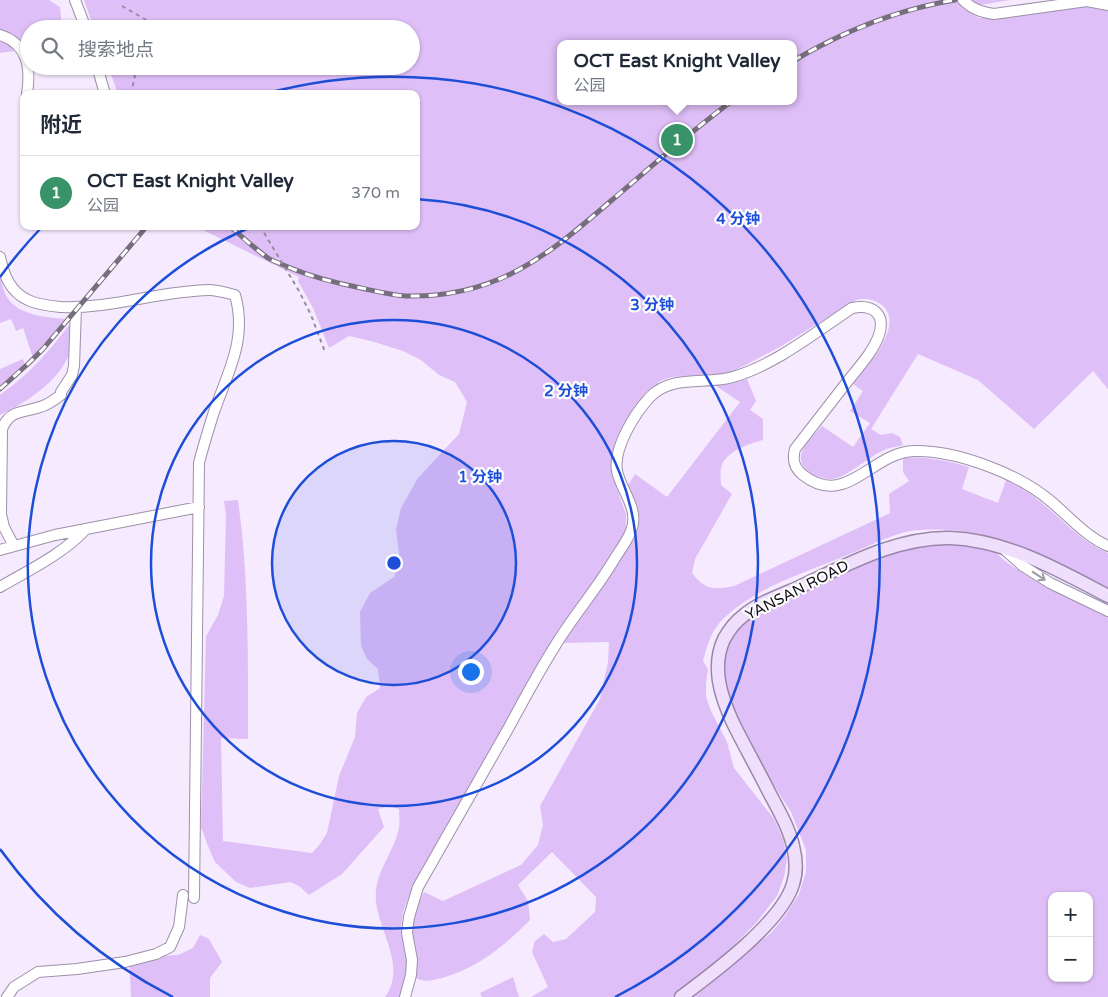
<!DOCTYPE html>
<html lang="zh">
<head>
<meta charset="utf-8">
<style>
  :root { --surface:#fff; --page:#f2f2f3; --text:#1f2937; --muted:#747a83; --line:#e0e1e3; --accent:#389369 }
  body { margin:0; font-family:"Varela Round","Noto Sans SC",sans-serif; background:var(--page); color:var(--text) }
  .controls { position:absolute; right:15px; bottom:15px; display:grid; overflow:hidden; border-radius:10px; box-shadow:0 1px 4px #0004 }
  .controls button { width:45px; height:45px; display:grid; place-items:center; padding:0; border:0; border-bottom:1px solid var(--line); background:var(--surface); color:var(--text); font:25px sans-serif }
  .you { position:absolute; left:470px; top:671px; width:18px; height:18px; margin:-12px; border:4px solid #fff; border-radius:50%; background:#1a73e8; box-shadow:0 0 0 8px #1a73e833 }
  .badge { display:grid; place-items:center; width:32px; height:32px; border-radius:50%; background:var(--accent); color:#fff; font-size:16px; font-weight:700 }
  .pin { position:absolute; translate:-50% -50%; border:2px solid #fff; box-shadow:0 1px 5px #0006 }
  .popup { position:absolute; left:557px; top:40px; width:240px; height:65px; box-sizing:border-box; display:grid; place-content:center; border-radius:10px; background:var(--surface); filter:drop-shadow(0 1px 4px #0005); font-size:16px; white-space:nowrap; color:var(--muted) }
  .popup b { font-size:19px; color:var(--text) }
  .popup::after { content:''; position:absolute; left:50%; top:100%; margin-left:-10px; border:10px solid transparent; border-top-color:var(--surface) }
  .list { margin:0; padding:0; list-style:none }
  h2 { display:flex; justify-content:space-between; align-items:center; height:65px; margin:0; padding:0 20px; font-size:21px }
  h2 small { font-size:16px; font-weight:400; color:var(--muted) }
  .list li { display:grid; grid-template-columns:32px 1fr auto; gap:15px; align-items:center; box-sizing:border-box; height:75px; padding:0 20px; border-top:1px solid var(--line) }
  .list b { display:block; font-size:19px; white-space:nowrap }
  .list p { margin:0; font-size:16px; white-space:nowrap; color:var(--muted) }
  .list em { font-size:16px; font-style:normal; color:var(--muted) }
  .icon { flex:none; width:28px; height:28px; fill:none; stroke:currentColor; stroke-width:2; stroke-linecap:round; stroke-linejoin:round }
  .map { position:relative; flex:none; width:1108px; height:997px; overflow:hidden }
  .search { position:absolute; background:var(--surface); box-shadow:0 1px 4px #0004; left:20px; top:20px; width:400px; height:55px; display:flex; align-items:center; gap:12px; box-sizing:border-box; padding:0 18px; border-radius:28px; color:var(--muted); font-size:19px }
  .panel { position:absolute; background:var(--surface); box-shadow:0 1px 4px #0004; left:20px; top:90px; width:400px; height:140px; border-radius:10px }
  .map>svg:first-child { display:block }
</style>
</head>
<body>
<div class="map">
<svg width="1108" height="997" viewBox="0 0 1108 997">
  <rect width="100%" height="100%" fill="#f6eaff"/>
  <path fill="#dfbff8" fill-rule="evenodd" d="M0,0H49L60,7L62,29H29V49L0,53Z
    M84,0H1010L962,8L979,18H995L1083,3L1108,8V389L1093,371L1034,429L978,380L918,354L871,429L881,435L892,433L900,437L903,445C895,447 887,448 880,452C870,457 846,476 837,478C826,481 811,476 805,468C792,454 813,437 822,426L853,447L870,423L850,411L863,391L853,384C866,368 906,325 882,305C874,299 866,298 856,300L778,348L734,371L716,375L671,377L660,381L646,392L630,414L617,437L611,456V473L626,514V527L621,540L608,562L559,629L410,894L403,912L401,927L407,964L405,984L400,997H385C407,966 379,933 376,901C373,874 394,853 399,828C400,822 399,815 399,809L390,806L378,809L384,827L342,874L309,895L299,886L290,882L250,888L236,882L215,862L208,846L201,827L206,636L218,615L224,596L226,515L224,501L238,500C249,579 248,659 248,739L221,738L223,841L312,853L320,844L327,833L339,776L355,737L357,713L366,697L380,688L378,669L367,659L361,646L360,612L370,593L394,577L400,562L396,530L401,508L418,478L459,434L467,402L455,382L439,375L421,360L403,351L371,341L349,336L329,348L313,308L298,281L299,277L195,226H416V94H118L108,66H411V29H94ZM561,44H793V101H561Z
    M0,273C1,279 2,287 5,293C14,315 44,317 65,319L33,358L23,328L16,331L11,319L0,323Z
    M69,325C70,331 72,338 71,345C68,376 26,403 0,415V395C28,375 49,352 69,325Z
    M23,359L25,365L0,386V369Z
    M747,379L756,401L750,410L763,419V440C749,444 725,451 721,468C720,473 721,480 721,485L732,494L695,559L692,573C705,590 714,590 734,586L890,513L889,494L909,481L903,472V458C926,456 947,461 969,467L962,489L998,503L1006,480C1017,486 1029,492 1039,501C1063,519 1079,541 1108,553V588C1068,566 1004,535 959,531C943,529 926,529 910,531C890,535 869,546 850,554C807,572 755,587 722,620C711,631 707,646 703,661L708,669L706,682V697L711,711L727,742L734,768L774,819L783,839L787,859L784,877L777,896L756,923L726,953L672,997H531L548,987L532,952L535,941L544,934L553,942L566,939L595,912L596,897L552,852L518,885L528,901L530,920C503,947 479,967 442,978C432,980 425,983 416,978L413,971C412,940 408,921 424,892L443,901L521,865L538,845L543,825L540,806L600,699L608,662L609,642L563,643L568,631L635,538C644,516 637,506 628,485L635,474L667,497L740,402L713,384H731Z
    M933,545H963L993,550L1006,562L1037,582L1108,616V997H694L772,932L787,913L799,894L806,872V850L791,812L743,737L722,682L725,649L735,631L751,616L771,604L868,561L900,551ZM1052,896H1089V978H1052Z
    M200,935L209,939L222,962L210,978V997H131L129,958L178,955L193,948Z
    M513,977L519,997H482L480,993Z"/>
  <g fill="none" stroke-linecap="round" stroke-linejoin="round">
    <g stroke="#9d90a8" stroke-width="12">
      <path id="minor" d="M75,0L86,29
        M963,0C972,9 981,12 994,14L1087,1L1108,5
        M0,35C28,44 31,68 27,94
        M97,66L105,94
        M0,257C4,275 10,292 28,300C38,305 50,306 61,307C111,309 159,291 209,290C218,290 227,293 235,295C248,340 227,373 213,415C208,431 203,447 199,463L194,898
        M14,546L4,527L1,514L2,429C10,409 23,413 40,407C48,405 54,400 61,395V392L72,375L74,366L76,307
        M0,550L55,535L199,507
        M1005,550L1023,566L1050,583L1108,611
        M0,587C29,570 63,554 86,529
        M7,997L14,987L38,972L77,969L125,962L156,954L170,947L179,927L183,895
        M405,997L411,975L412,960L407,933L409,917L418,887C448,834 478,782 508,729C523,701 538,673 555,646C573,616 597,589 615,558C621,549 627,541 631,531C640,509 621,491 617,471C613,448 635,413 650,397C672,374 706,385 733,377C775,365 816,332 852,308C872,304 886,313 879,335C873,352 858,368 847,382C830,404 812,427 795,449C792,460 794,468 803,475C846,509 872,452 914,451C956,450 1016,473 1048,499C1068,515 1085,536 1108,546"/>
    </g>
    <g stroke="#9a87a9" stroke-width="15">
      <path id="major" d="M681,997C713,973 782,922 793,884C797,872 796,858 793,846C789,828 779,811 770,794C758,770 745,747 733,723C721,697 711,667 724,639C729,630 735,622 743,616C758,603 779,596 797,588C845,566 895,537 950,538C1006,540 1059,570 1108,596"/>
    </g>
    <path stroke="#968d9d" stroke-width="2" stroke-dasharray="4 4" stroke-linecap="butt" d="M122,6L148,21L151,29
      M131,94L137,66"/>
    <use href="#minor" stroke="#fff" stroke-width="10"/>
    <use href="#major" stroke="#efdffc" stroke-width="12"/>
    <g stroke="#766e7c" stroke-width="5">
      <path id="rail" d="M793,61C842,32 899,9 955,0
        M230,226C242,237 254,248 268,258C274,262 282,264 288,267C312,277 336,283 361,288C375,291 391,295 406,296C497,298 547,256 612,200C652,166 690,132 732,101
        M0,389L29,363L43,349L147,226"/>
    </g>
    <use href="#rail" stroke="#fdfdfd" stroke-width="3" stroke-dasharray="9" stroke-linecap="butt"/>
    <path stroke="#968d9d" stroke-width="2" stroke-dasharray="4 4" stroke-linecap="butt" d="M260,226L299,291L311,315L325,352"/>
  </g>
  <defs><path id="oneway-shaft" d="M-6 0H5M1.5-3L5.5 0L1.5 3" fill="none" stroke-width="1.6" stroke-linecap="round" stroke-linejoin="round" transform="scale(1.25)"/></defs>
  <use stroke="#9f9da1" href="#oneway-shaft" transform="translate(1039 576) rotate(33)"/>
  <circle cx="394" cy="563" r="122" fill="#1d4ed8" fill-opacity=".12"/>
  <g fill="none" stroke="#1d4ed8" stroke-width="2.5">
    <circle cx="394" cy="563" r="122"/>
    <circle cx="394" cy="563" r="243"/>
    <path d="M416 199A365 365 0 1 1 251 227"/>
    <path d="M173 997A487 487 0 0 1 0 849M0 277A487 487 0 0 1 41 228M264 94A487 487 0 0 1 615 997"/>
  </g>
  <g text-anchor="middle" dominant-baseline="central" stroke-width="4.5" stroke-linejoin="round" paint-order="stroke">
    <g font-size="15" fill="#0f0b13" stroke="#fdfdfd">
      <text transform="translate(797 590) rotate(-27)">YANSAN ROAD</text>
    </g>
  </g>
  <circle cx="394" cy="563" r="8" fill="#1d4ed8" stroke="#fdfdfd" stroke-width="2.5"/>
  <g font-size="15" text-anchor="middle" font-weight="bold" fill="#1d4ed8" stroke="#fdfdfd" stroke-width="4.5" stroke-linejoin="round" paint-order="stroke">
    <text x="738" y="224">4 分钟</text>
    <text x="652" y="310">3 分钟</text>
    <text x="566" y="396">2 分钟</text>
    <text x="480" y="482">1 分钟</text>
  </g>
</svg>
<div class="controls">
<button>+</button>
<button>−</button>
</div>
<div class="you"></div>
<div class="pin badge" style="left:677px;top:140px">1</div>
<div class="popup"><b>OCT East Knight Valley</b>公园</div>
<div class="search"><svg class="icon" aria-label="search" viewBox="0 0 24 24"><circle cx="10" cy="10" r="6"/><path d="M15 15l6 6"/></svg>搜索地点</div>
<section class="panel">
<h2>附近<small></small></h2>
<ul class="list">
<li><span class="badge">1</span><div><b>OCT East Knight Valley</b><p>公园</p></div><em>370 m</em></li>
</ul>
</section>
</div>
</body>
</html>
